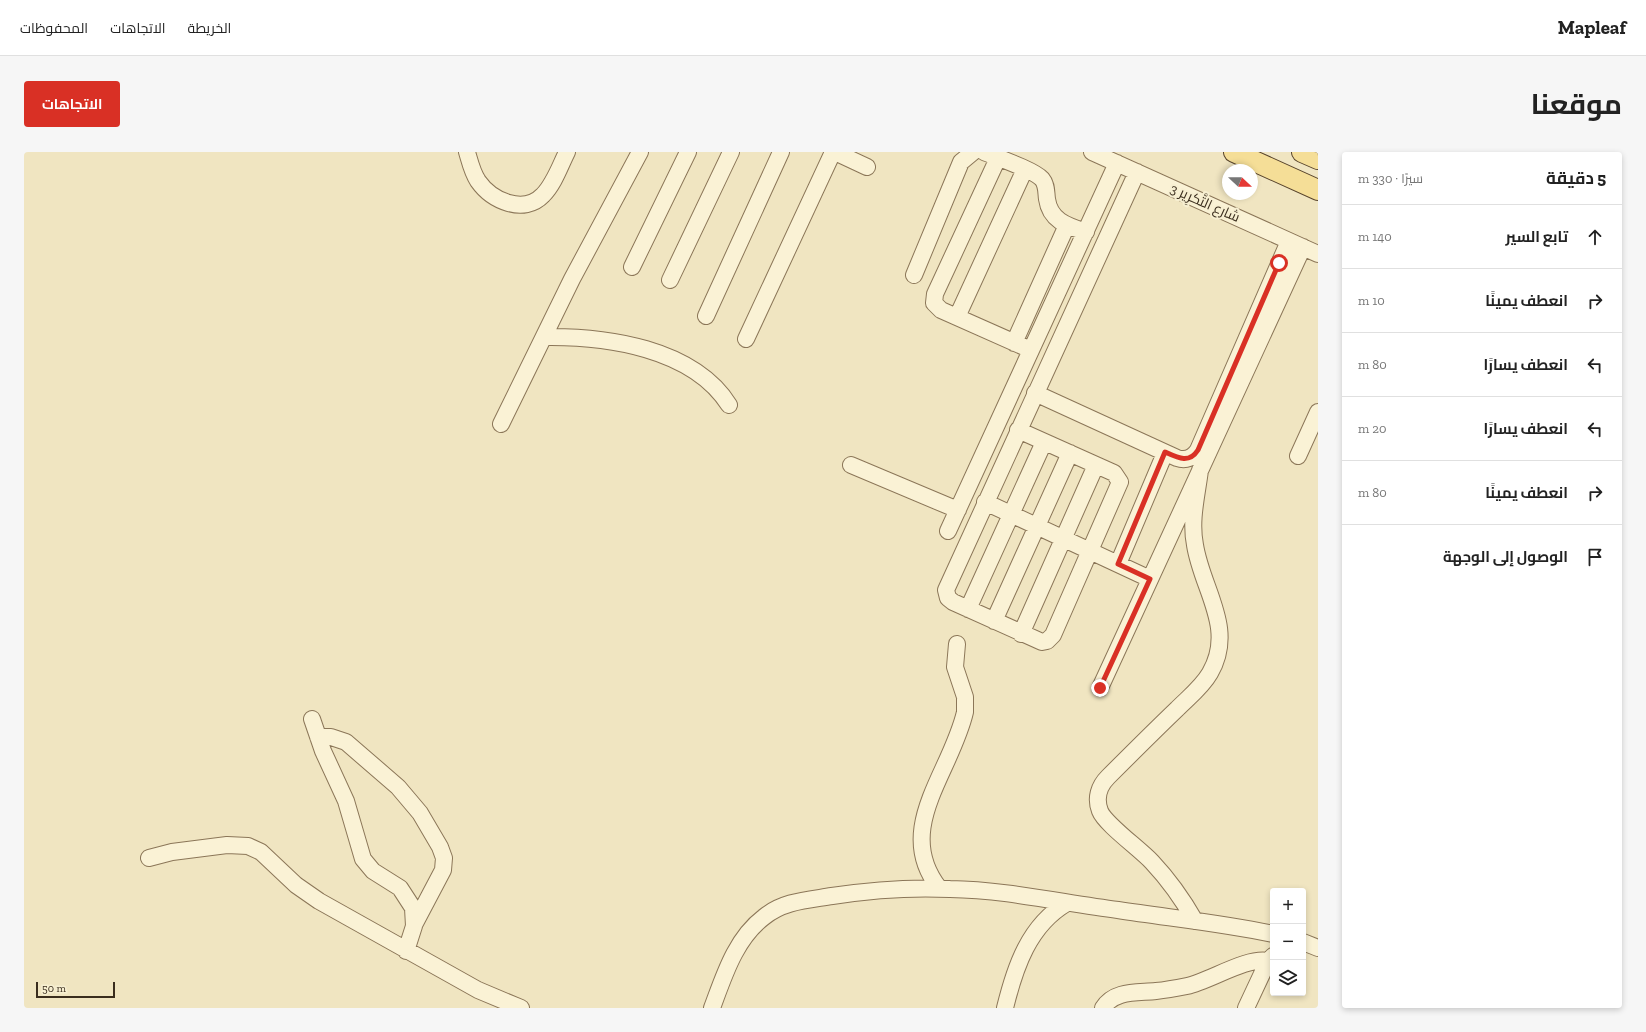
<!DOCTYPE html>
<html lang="ar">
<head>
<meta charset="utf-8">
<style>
  :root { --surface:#fff; --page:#f6f6f6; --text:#222; --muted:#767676; --line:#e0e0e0; --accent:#d93025 }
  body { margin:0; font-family:"Zilla Slab",Cairo,serif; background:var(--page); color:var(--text); direction:rtl }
  .controls { position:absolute; right:12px; bottom:12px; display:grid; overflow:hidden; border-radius:4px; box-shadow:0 2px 6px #0003 }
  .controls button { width:36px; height:36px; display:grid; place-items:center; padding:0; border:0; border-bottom:1px solid var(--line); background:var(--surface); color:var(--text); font:20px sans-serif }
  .compass { position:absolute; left:1198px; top:12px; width:36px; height:36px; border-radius:50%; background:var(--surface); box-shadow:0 2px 6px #0003; rotate:112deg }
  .scale { position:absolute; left:12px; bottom:10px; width:79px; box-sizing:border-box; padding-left:4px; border:2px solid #3a2d1d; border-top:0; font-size:11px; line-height:14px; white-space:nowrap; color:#3a2d1d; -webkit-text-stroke:3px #f7efd1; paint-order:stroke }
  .stop { position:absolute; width:12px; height:12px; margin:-9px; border:3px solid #d93025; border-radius:50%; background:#fff }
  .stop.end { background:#d93025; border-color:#fff; box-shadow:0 1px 4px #0008 }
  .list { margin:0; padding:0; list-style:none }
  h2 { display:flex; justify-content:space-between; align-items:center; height:52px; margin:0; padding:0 16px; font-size:17px }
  h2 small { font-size:13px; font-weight:400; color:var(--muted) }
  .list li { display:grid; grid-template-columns:26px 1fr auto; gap:12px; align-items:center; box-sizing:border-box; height:64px; padding:0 16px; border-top:1px solid var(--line) }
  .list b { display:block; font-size:15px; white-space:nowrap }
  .list em { font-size:13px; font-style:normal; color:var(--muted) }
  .icon { flex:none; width:22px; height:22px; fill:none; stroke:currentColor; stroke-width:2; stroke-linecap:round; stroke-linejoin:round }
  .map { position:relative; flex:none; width:1294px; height:856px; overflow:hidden; direction:ltr; border-radius:4px }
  header { display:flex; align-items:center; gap:24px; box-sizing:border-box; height:56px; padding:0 20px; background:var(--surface); border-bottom:1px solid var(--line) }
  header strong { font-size:19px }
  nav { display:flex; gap:22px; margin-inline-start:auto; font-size:14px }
  .intro { display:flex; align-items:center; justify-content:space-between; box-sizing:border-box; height:96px; padding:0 24px }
  h1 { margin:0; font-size:28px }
  .button { padding:10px 18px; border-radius:4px; background:var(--accent); color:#fff; font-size:14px; font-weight:700 }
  main { display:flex; gap:24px; padding:0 24px }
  aside { flex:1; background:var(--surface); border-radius:4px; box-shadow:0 2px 6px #0003 }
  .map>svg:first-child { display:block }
</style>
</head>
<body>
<header>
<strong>Mapleaf</strong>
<nav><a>الخريطة</a><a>الاتجاهات</a><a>المحفوظات</a></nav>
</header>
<div class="intro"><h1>موقعنا</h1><a class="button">الاتجاهات</a></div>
<main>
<aside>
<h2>5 دقيقة<small>سيرًا · 330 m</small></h2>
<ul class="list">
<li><svg class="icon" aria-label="ahead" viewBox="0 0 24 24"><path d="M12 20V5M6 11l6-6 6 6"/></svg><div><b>تابع السير</b></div><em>140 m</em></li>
<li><svg class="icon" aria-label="right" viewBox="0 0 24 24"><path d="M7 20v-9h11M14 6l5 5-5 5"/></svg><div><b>انعطف يمينًا</b></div><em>10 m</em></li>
<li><svg class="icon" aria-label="left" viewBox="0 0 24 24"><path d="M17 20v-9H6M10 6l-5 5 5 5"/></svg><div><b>انعطف يسارًا</b></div><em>80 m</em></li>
<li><svg class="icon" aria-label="left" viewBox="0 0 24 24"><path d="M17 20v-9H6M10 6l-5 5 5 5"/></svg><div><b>انعطف يسارًا</b></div><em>20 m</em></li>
<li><svg class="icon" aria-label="right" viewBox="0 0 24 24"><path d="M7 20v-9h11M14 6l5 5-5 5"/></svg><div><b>انعطف يمينًا</b></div><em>80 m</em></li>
<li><svg class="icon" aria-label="arrive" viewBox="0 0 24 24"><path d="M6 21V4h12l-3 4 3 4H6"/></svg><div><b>الوصول إلى الوجهة</b></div></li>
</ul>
</aside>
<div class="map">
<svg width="1294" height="856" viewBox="0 0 1294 856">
  <rect width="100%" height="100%" fill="#f0e5c1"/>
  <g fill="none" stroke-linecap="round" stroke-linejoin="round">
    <g stroke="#8b7658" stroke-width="18">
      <path id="minor" d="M443,0C446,10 448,20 454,29C468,49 500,63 519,43C530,32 536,14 543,0
        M811,0L843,15
        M960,0C972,5 1010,18 1018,27C1023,33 1022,40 1023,47C1026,69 1044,74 1062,80
        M1068,0L1294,102
        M974,6L911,142L910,151L917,158L1007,198
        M608,115L664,0
        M890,123L937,10L949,0
        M646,128L707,0
        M682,164L757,0
        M933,165L1001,17
        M520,185C582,184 669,196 705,253
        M722,187L809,0
        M990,191L1043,73
        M1011,241L1153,306C1162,309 1169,306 1174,298L1265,89
        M477,272L548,127L616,0
        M994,278L1090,321L1096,330L1029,483L1023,489L1018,490L929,450L924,446L922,438L1113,20
        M1274,304L1294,260
        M827,313L934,358
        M961,350L1126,427
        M924,379L1093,11
        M1094,412L1141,301
        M944,457L1020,290
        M970,469L1046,301
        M997,482L1072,313
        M1076,536L1279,95
        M288,567L299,599L322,649L339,707L349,719L376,736L389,756L390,774L382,799
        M294,585H307L322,590L374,635L396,661L416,695L420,706L419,718L390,773
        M125,706L148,700L203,693L224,694L237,700L272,733L295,749L454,838L497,856
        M915,736C869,677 927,621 941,560V545L931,515L933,492
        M1171,769C1159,748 1145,728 1128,710C1116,697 1081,672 1076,659C1071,646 1075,634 1084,625C1107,602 1130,579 1153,557C1165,545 1178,535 1186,521C1212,476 1178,438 1171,393C1166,368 1173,343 1176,318
        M1279,790L1294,796
        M688,856C700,824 711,787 740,765C759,749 784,748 808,744C847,738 886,735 926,737C983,738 1039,751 1094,758C1146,766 1198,771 1249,782
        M981,856C991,815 1005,773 1043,751
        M1079,856C1090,838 1113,841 1132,839C1142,838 1153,836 1163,834C1186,829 1222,805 1244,809
        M1222,856L1244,809L1249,804"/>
    </g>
    <g stroke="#58442c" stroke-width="22">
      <path id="major" d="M1210,0L1294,38
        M1278,0L1294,7"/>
    </g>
    <use href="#minor" stroke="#faf2d5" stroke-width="16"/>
    <use href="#major" stroke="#f5de97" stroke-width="20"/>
  </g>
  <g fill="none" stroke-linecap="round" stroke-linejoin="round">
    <path stroke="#d93025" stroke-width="5" d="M1076,536L1126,427L1094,412L1141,300C1154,306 1165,312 1174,298L1255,111"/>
  </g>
  <g text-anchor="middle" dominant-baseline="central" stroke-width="4" stroke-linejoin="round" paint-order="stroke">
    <g font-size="14" fill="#3a2d1d" stroke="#f7efd1">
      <text transform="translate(1181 51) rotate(24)">شارع التَّكرِير 3</text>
    </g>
  </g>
</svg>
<div class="controls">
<button>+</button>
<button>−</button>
<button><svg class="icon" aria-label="layers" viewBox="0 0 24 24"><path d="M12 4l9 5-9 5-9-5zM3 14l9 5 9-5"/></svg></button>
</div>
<svg class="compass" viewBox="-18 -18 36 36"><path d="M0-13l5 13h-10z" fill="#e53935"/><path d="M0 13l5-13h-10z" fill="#767676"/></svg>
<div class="scale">50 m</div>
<div class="stop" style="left:1255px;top:111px"></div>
<div class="stop end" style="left:1076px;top:536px"></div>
</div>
</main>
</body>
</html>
